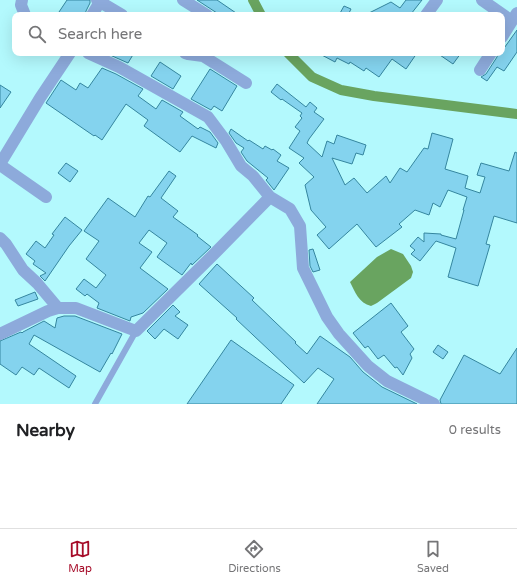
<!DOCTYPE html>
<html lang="en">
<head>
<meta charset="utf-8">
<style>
  :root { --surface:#fff; --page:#f2f2f2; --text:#202124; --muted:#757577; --line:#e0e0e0; --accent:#a60b28 }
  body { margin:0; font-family:"Varela Round",sans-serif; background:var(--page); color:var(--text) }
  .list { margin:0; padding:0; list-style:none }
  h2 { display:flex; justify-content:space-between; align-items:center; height:52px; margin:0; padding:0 16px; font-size:17px }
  h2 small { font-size:13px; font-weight:400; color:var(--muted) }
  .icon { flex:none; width:22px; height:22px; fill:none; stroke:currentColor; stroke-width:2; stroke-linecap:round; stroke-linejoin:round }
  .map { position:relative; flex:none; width:517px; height:404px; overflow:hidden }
  .search { position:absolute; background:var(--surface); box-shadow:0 4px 16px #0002; left:12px; right:12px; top:12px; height:44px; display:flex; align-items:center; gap:10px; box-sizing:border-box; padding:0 14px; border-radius:8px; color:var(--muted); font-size:15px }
  .sheet { height:124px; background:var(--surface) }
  nav { display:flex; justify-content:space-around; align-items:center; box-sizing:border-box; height:56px; border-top:1px solid var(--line); background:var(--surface); font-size:11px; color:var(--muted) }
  nav a { display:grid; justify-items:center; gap:2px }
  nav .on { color:var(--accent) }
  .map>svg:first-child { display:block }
</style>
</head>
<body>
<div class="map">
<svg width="517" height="404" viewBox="0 0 517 404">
  <rect width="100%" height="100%" fill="#b3f9fd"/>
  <path fill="#69a460" d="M391,249L403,254L411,266L413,272L411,278L377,303L371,306C359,303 355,292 350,282L377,257Z"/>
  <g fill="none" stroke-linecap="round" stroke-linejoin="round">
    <path stroke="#69a460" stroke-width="10" d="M253,0L261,15
      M288,53L312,77L341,90L374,96L517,114"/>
  </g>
  <path fill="#84d3ee" stroke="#35869f" d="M67,0H90V3L86,11L85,15H57Z
    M197,0H217L239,15H220Z
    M406,0H422L411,14L412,15H365L391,2L400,8Z
    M344,6L351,9L348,15H339Z
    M517,30V52L504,71L497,67L487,81L481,77L486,74L497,57L498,53H502V51Z
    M112,53H134L128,63L110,55Z
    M318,53H417L406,69L392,59L379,77L366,68L364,71L350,62L349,64L337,58L335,62Z
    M437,53H461L453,64Z
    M160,62L181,76L173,89L151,76Z
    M102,68L116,74L143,89L138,96L156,109L162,100L183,112L180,116L198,129L200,127L210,132L218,143L216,148L192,136L180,152L144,126L148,120L126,104L102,140L95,135L94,136L46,103L61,80L76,90L80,83L88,88Z
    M210,69L237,86L222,111L214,106L211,110L191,99Z
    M277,84L306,107L310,102L317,108L314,112L324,119L309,139L307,143L322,157L327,141L334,144L337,135L366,145L363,155L356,153L352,164L332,158L345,185L354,178L367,193L386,176L390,183L400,168L407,172L424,148L428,149L432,133L453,139L445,169L468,176L465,188L480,193L485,177L477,175L481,163L509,171L515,152L517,153V223L494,216L486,244L490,245L478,286L448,277L456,248L436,241L420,261L411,254L415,250L410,246L418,237L424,242V233L441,234V235L456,239L464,210H463L467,197L448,190L440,207L433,203L429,215L415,210L399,224L402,227L376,247L357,224L329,249L317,235L326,227L311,210L305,185L314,177L299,163L304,158L289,148L300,131L295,127L302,118L300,116L302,113L282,99L281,100L271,92Z
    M0,85L11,92L0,108Z
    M231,129L248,141L249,140L263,149L265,146L272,150L273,149L281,155L277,161L289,168L274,190L266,180L268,178L247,161L241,152L244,148L236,143L229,133Z
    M66,163L78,171L70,182L58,173Z
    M169,171L176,176L161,198L178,211L173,217L198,235L197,236L211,247L192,265L191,263L182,275L157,257L167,243L149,230L139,243L152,252L140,268L168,289L143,313L131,317L130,321L97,308L99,303L87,294L85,296L76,289L84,279L96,288L106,275L86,259L99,241L84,231L108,198L135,217L148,196L150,197Z
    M65,217L82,230L69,246L45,281L40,276L46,273L33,264L35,261L26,254L36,241L45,248L54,235L52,234Z
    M313,249L320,270L313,272L310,266L309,250Z
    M217,264L254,298L252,300L296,342L295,343L307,354L320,336L350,357L363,372L382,387L417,404H317L334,379L318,368L304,383L236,319L237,318L199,284Z
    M35,292L38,299L18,306L15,300Z
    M391,303L408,326L401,332L414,349L410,354L412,358L403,375L397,367L395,368L384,355L378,359L368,346L365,348L353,333Z
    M173,305L180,312L175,316L188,325L178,339L164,329L155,339L147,331Z
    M64,316H75L122,334L112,354L111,353L100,372L34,335L29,344L76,376L69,388L39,368L34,375L22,367L16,375L0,364V341L21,332L22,333L23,332L44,321L55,328L57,318Z
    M231,340L294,385L281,404H187Z
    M438,345L448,352L443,359L433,352Z
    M517,348V404H441L440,400L464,355L500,374Z"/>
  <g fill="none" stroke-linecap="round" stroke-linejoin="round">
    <path stroke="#8daadb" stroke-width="6" d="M95,404L136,331"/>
    <path stroke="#8daadb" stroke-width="12" d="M22,0L21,5L25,15
      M97,0L122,15
      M183,0L207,15
      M482,0L512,21L517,13
      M92,15L101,0
      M426,15L437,0
      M502,37L512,21
      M88,53L119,67L208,117L226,141L241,166L253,176L270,197L290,209L300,226L303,268L327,317L339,334L368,366L387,381L434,404
      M185,53L188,54L203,56L246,83
      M480,70L491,53
      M0,164L40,98L70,53
      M0,165L46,197
      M0,238L6,244L23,270L37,283L58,308
      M0,334L48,311L58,308H76L136,331L215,253L270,197"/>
  </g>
</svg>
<div class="search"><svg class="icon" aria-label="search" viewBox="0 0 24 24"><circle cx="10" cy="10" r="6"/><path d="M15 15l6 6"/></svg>Search here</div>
</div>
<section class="sheet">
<h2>Nearby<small>0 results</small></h2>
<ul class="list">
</ul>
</section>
<nav>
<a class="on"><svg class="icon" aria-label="map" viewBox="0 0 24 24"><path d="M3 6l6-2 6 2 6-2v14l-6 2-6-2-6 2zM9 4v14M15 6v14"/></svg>Map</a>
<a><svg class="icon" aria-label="directions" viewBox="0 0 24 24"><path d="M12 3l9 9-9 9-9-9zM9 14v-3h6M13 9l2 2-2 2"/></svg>Directions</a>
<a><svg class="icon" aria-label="saved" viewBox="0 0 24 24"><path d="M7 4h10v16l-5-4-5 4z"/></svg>Saved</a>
</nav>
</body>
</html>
